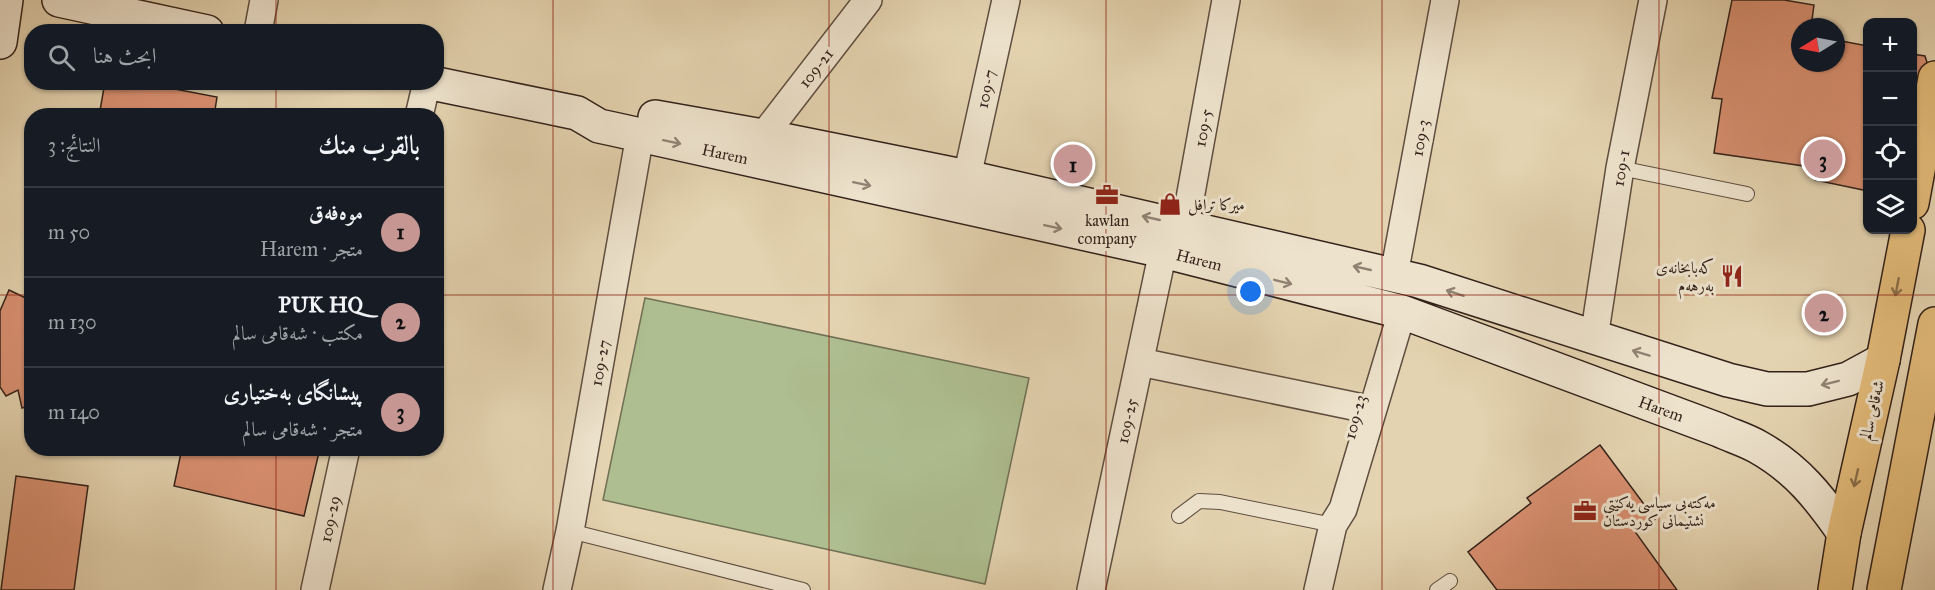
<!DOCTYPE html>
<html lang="ar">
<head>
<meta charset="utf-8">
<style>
  :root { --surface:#171b24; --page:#20242c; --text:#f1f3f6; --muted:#9ea1a6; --line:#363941; --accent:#c59692 }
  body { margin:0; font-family:"IM FELL Great Primer",Amiri,serif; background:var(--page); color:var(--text); direction:rtl }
  .controls { position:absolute; right:18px; top:18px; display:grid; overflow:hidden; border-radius:12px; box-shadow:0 2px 4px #0004 }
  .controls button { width:54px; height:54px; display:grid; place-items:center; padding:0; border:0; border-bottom:2px solid var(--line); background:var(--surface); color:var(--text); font:30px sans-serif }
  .compass { position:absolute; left:1791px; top:18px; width:54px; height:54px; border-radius:50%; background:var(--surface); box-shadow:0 2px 4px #0004; rotate:260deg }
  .you { position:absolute; left:1251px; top:292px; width:21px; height:21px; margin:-15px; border:4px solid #fff; border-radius:50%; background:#1a73e8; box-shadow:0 0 0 9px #1a73e833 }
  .badge { display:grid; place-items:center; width:39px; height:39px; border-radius:50%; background:var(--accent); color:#111; font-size:20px; font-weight:700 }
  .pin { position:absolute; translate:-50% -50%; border:3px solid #fff; box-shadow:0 2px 6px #0006 }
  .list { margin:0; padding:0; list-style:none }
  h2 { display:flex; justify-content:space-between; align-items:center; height:78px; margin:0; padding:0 24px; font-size:26px }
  h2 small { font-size:20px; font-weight:400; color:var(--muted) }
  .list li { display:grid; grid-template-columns:39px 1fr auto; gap:18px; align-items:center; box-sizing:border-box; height:90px; padding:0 24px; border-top:2px solid var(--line) }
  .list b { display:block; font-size:22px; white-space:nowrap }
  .list p { margin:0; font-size:20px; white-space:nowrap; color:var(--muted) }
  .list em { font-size:20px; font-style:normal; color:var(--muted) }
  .icon { flex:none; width:33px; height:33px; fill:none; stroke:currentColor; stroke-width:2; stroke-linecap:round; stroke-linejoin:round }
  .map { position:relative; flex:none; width:1935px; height:590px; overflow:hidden; direction:ltr }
  .search { position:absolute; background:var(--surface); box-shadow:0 2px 4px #0004; left:24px; top:24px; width:420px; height:66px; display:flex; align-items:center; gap:15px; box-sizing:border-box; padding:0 21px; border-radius:24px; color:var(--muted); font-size:22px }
  .panel { position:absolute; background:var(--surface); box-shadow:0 2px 4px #0004; left:24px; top:108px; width:420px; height:348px; border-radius:24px; direction:rtl }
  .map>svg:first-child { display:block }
</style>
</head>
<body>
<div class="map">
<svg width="1935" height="590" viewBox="0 0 1935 590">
  <rect width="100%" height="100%" fill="#e4d3b0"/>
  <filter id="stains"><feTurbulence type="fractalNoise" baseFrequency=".00333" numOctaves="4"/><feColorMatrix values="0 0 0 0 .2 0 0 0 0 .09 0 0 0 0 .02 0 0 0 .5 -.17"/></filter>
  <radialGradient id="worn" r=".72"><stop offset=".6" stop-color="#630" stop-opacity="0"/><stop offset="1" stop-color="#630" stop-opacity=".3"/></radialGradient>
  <path fill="#aebe90" stroke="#707055" stroke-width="1.5" d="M645,298L1029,378L985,584L603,500Z"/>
  <path fill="#d99071" stroke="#33221a" stroke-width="1.5" d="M1732,0H1784L1814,5L1811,27H1800V63H1836V40L1868,46V191L1815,180L1817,168L1714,153L1722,99L1712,98Z
    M1912,54L1925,56L1928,66L1912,122Z
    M105,82H138L217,97L214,116H99Z
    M9,290L32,301V405L22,408L18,390L6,396L0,387V311Z
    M1600,445L1655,519L1636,533L1677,590H1497L1468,552L1531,503L1527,498Z
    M182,448H320L304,516L174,486Z
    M16,476L88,486L74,590H1Z"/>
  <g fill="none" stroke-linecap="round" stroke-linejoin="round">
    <g stroke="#5f4e40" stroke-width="16">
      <path id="lane" d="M1620,168L1747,194
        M1179,516L1199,501L1220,502L1333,525
        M570,531L803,590
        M1437,590L1450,581"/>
    </g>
    <g stroke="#5f4e40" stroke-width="30">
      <path id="street" d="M258,32L264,0
        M419,116L427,82
        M763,136L868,0
        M967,177L1006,0
        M1179,245L1185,226L1226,0
        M1394,275L1445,0
        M1594,338L1620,168L1653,0
        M1140,362L1358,407
        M315,590L346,448
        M557,590L570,531L640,135
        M1091,590L1163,251
        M1318,590L1333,525L1343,509L1402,312"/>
    </g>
    <g stroke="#33221a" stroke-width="36">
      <path id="secondary" d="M59,0L207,32
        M0,42L6,0
        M427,82L577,113L599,126L613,129L1163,251L1402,312L1719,430C1732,436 1746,440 1758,447C1797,469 1819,497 1844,533
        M655,117L763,136L967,177L1419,281L1728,380L1767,389H1808L1848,379L1883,360"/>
    </g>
    <g stroke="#33221a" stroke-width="36">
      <path id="primary" d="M1912,203L1935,78
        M1835,590L1844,533L1883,360L1908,230
        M1884,590L1935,324"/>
    </g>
    <use href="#lane" stroke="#ede2cc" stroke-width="14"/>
    <use href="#street" stroke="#ede2cc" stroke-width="27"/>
    <use href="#secondary" stroke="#ede2cc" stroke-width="33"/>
    <use href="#primary" stroke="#e2ba78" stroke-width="33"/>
  </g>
  <defs><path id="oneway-shaft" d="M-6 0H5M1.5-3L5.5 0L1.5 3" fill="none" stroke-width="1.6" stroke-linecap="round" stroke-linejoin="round" transform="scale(1.5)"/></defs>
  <g stroke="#908273">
    <use href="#oneway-shaft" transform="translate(672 142) rotate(12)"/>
    <use href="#oneway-shaft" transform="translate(862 184) rotate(12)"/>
    <use href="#oneway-shaft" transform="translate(1151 218) rotate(-167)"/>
    <use href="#oneway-shaft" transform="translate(1053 227) rotate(12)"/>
    <use href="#oneway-shaft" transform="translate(1362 268) rotate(-167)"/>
    <use href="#oneway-shaft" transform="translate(1283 282) rotate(14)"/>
    <use href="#oneway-shaft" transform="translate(1455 293) rotate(-162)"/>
    <use href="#oneway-shaft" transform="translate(1641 353) rotate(-163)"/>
    <use href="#oneway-shaft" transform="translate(1830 383) rotate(166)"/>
  </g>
  <g stroke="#8a6e49">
    <use href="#oneway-shaft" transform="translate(1897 287) rotate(101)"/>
    <use href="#oneway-shaft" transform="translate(1856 478) rotate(103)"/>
  </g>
  <path fill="none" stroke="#8f2418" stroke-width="1.5" stroke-opacity="0.55" d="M276,0V32M553,0V590M829,0V590M1106,0V590M1382,0V590M1659,0V590M276,82V116M0,295H32M436,295H1935M276,448V590"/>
  <defs>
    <g id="office-bare" transform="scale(1.8)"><path d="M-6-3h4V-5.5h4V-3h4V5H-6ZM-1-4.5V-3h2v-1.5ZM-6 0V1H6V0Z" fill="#8f2418" stroke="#ede2cc" stroke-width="2.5" paint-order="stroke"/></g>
    <g id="shop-bare" transform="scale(1.8)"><path d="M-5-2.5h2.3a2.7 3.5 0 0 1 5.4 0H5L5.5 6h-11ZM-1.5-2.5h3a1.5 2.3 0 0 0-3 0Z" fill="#8f2418" stroke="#ede2cc" stroke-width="2.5" paint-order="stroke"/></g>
    <g id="restaurant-bare" transform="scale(1.8)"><path d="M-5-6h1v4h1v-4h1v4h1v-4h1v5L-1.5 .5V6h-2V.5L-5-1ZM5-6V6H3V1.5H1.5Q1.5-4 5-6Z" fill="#8f2418" stroke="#ede2cc" stroke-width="2.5" paint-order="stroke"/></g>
  </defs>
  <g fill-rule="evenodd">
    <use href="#office-bare" x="1107" y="195"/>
    <use href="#shop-bare" x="1170" y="204"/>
    <use href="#restaurant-bare" x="1732" y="276"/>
    <use href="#office-bare" x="1585" y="511"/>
  </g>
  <g text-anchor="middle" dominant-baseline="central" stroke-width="6" stroke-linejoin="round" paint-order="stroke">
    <g font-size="16" fill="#33221a" stroke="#ede2cc">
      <text transform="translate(816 68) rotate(-52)">109-21</text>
      <text transform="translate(986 89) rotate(-78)">109-7</text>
      <text transform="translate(1203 128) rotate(-80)">109-5</text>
      <text transform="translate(1420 138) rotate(-80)">109-3</text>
      <text transform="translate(725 154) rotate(12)">Harem</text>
      <text transform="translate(1621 168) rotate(-80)">109-1</text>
      <text transform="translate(1199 260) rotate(14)">Harem</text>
      <text transform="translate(600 363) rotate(-80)">109-27</text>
      <text transform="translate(1661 409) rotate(20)">Harem</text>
      <text transform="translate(1872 410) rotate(-77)">شەقامی سالم</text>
      <text transform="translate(1355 417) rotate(-75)">109-23</text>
      <text transform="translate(1127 421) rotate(-78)">109-25</text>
      <text transform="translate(330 519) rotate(-78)">109-29</text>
    </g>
    <g font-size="16" fill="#33221a" stroke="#ede2cc" text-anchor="start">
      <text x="1188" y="204">ميركا ترافل</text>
      <text x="1107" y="220" text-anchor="middle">kawlan<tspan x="1107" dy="18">company</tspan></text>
      <text x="1714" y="267" text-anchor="end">کەبابخانەی<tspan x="1714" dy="18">بەرهەم</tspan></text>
      <text x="1603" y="502">مەکتەبی سیاسی یەکێتی<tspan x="1603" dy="18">نشتیمانی کوردستان</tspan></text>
    </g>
  </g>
  <rect width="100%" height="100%" filter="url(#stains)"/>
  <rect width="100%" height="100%" fill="url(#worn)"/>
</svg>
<div class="controls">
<button>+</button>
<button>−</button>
<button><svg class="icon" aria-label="locate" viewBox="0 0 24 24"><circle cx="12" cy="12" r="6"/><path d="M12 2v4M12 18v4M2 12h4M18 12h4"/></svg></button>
<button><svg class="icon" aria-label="layers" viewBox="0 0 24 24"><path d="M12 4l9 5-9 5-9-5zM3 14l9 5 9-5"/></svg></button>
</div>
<svg class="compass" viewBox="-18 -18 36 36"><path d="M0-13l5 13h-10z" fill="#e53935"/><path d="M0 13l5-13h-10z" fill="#9ea1a6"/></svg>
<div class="you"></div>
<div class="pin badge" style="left:1073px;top:164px">1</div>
<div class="pin badge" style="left:1824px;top:313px">2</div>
<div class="pin badge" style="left:1823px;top:159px">3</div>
<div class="search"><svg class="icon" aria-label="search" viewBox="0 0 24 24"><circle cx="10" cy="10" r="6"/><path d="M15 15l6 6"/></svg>ابحث هنا</div>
<section class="panel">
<h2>بالقرب منك<small>النتائج: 3</small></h2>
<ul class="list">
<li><span class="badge">1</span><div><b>موەفەق</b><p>متجر · Harem</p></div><em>50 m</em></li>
<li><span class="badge">2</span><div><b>PUK HQ</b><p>مكتب · شەقامی سالم</p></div><em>130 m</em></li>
<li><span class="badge">3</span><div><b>پیشانگای بەختیاری</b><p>متجر · شەقامی سالم</p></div><em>140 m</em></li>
</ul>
</section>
</div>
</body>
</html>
